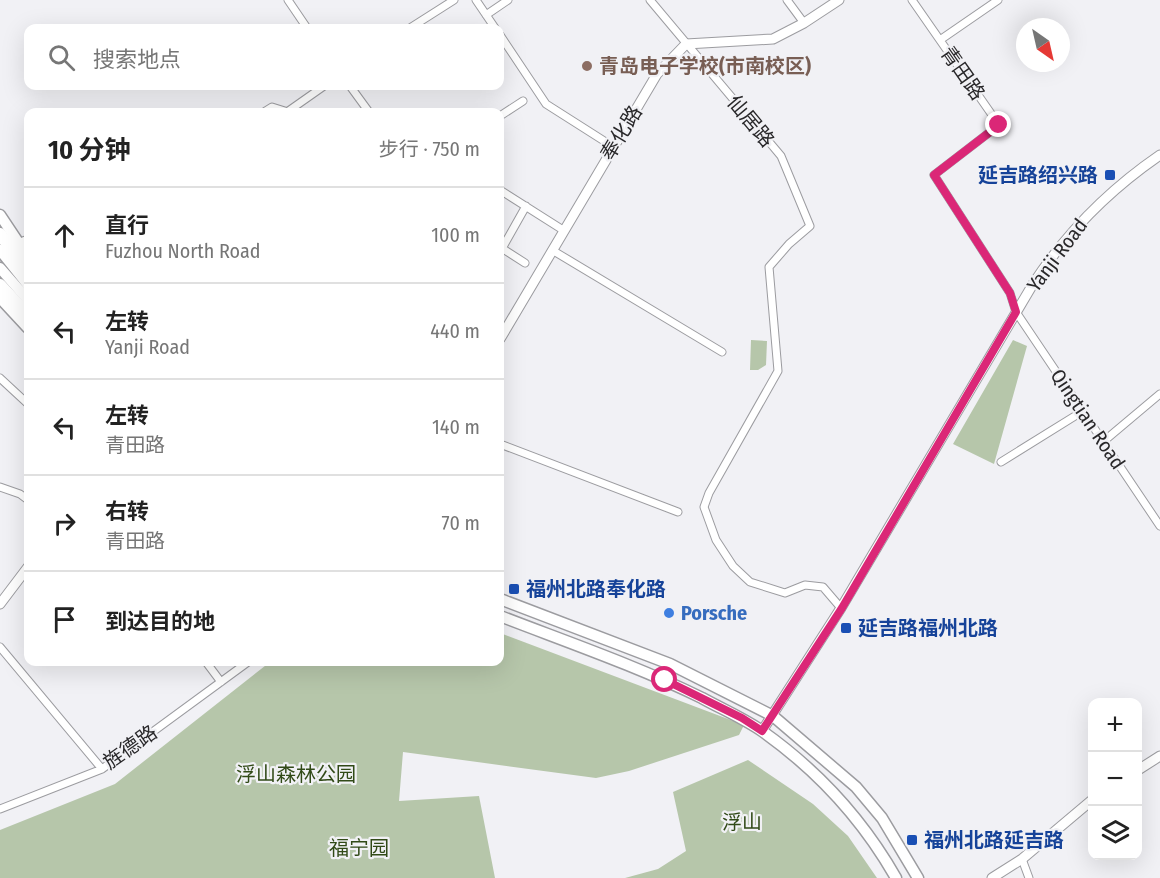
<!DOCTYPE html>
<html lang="zh">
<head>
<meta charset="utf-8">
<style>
  :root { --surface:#fff; --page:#f2f2f2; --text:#222; --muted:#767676; --line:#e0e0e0 }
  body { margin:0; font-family:"Fira Sans Condensed","Noto Sans SC",sans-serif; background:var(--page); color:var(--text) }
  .controls { position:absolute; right:18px; bottom:18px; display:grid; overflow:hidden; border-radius:12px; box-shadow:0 6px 24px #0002 }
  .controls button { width:54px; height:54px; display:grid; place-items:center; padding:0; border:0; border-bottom:2px solid var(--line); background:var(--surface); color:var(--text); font:30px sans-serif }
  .compass { position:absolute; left:1016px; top:18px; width:54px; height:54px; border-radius:50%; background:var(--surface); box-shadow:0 6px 24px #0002; rotate:146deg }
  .stop { position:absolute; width:18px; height:18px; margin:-14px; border:4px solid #db2777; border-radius:50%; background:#fff }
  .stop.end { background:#db2777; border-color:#fff; box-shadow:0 2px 6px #0008 }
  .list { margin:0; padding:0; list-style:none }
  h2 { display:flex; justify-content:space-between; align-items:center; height:78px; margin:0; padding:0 24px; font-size:26px }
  h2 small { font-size:20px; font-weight:400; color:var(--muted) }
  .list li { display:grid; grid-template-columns:39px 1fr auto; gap:18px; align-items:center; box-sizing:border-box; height:96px; padding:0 24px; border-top:2px solid var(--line) }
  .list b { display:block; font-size:22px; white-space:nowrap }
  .list p { margin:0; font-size:20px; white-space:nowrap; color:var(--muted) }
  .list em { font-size:20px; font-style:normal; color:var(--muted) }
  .icon { flex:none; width:33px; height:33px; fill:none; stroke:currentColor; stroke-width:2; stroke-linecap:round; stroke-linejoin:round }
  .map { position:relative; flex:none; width:1160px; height:878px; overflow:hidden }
  .search { position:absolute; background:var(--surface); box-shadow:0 6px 24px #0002; left:24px; top:24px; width:480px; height:66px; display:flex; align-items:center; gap:15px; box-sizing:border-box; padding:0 21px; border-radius:12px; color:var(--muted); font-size:22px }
  .panel { position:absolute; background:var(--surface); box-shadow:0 6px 24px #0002; left:24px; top:108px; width:480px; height:558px; border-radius:12px }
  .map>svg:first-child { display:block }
</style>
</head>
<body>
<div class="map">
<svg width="1160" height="878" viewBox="0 0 1160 878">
  <rect width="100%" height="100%" fill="#f1f1f5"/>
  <path fill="#b6c6aa" d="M751,340L767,341L766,365L758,370H750Z
    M1013,340L1027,346L994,464L953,444Z
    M500,633L744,725L739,735L629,771L596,778L403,752L399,801L479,796L495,878H0V830L115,784L270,662H500Z
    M748,760L813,804L848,836L877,878H625L658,869L686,851L673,792Z"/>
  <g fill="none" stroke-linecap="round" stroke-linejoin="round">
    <g stroke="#9c9ca0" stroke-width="9">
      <path id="street" d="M288,0L307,28
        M476,0L495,28
        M650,0L781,156L810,226L789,244L769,267L778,371L709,493L704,507L716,540L733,566L750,582L785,593L805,585L823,587L841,608
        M787,0L804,23
        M912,0L999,125L934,175L1010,293L1016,312L1160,526
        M486,15L508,0
        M410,28L454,0
        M500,35L546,104L612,146
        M940,40L998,0
        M350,86L369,112
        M264,112L272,107L288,112
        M287,112L324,86
        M500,116L523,101
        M500,190L563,230
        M18,243L28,239
        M500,247L525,263
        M552,250L722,352
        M500,252L526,206
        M0,378L28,404
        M1104,441L1160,394
        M500,444L678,512
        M1001,462L1083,411
        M0,487L20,494L28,500
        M0,647L102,769
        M206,662L221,682
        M0,809L102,769L248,662
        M1022,859L1029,878"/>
    </g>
    <g stroke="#9c9ca0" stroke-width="11">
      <path id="secondary" d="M500,339L657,74L686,44L773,39L804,23L839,0
        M0,604L28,567
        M762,731L841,608L1033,284C1067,232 1109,190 1160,155
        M1138,770L1160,756
        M992,878L1022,859L1092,800"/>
    </g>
    <g stroke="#9c9ca0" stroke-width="13">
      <path id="primary" d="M0,215L28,257
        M0,250L28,285
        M0,268L28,300
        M0,298L28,328
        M500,599L670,664L773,716L856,787L882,818L918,878
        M500,616C567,642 637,666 702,698C722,709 743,718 762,731C817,770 863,820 896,878"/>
    </g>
    <g stroke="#9c9ca0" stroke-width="14">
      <path id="highway" d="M0,234L28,272
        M0,285L28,315"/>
    </g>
    <use href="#street" stroke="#fff" stroke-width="7"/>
    <use href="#secondary" stroke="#fff" stroke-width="9"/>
    <use href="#primary" stroke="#fff" stroke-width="10"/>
    <use href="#highway" stroke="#fff" stroke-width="12"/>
  </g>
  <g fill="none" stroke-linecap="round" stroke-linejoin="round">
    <path stroke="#db2777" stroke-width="8" d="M665,680L742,718L762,731L842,608L1016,312L1010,293L934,175L999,125"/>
  </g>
  <circle fill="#8d6e63" stroke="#f1f1f5" stroke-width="2" cx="587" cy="66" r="6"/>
  <g fill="#1a4fb4" stroke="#f1f1f5" stroke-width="2">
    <rect x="1104" y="169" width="12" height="12" rx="3"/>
    <rect x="508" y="583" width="12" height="12" rx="3"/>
    <rect x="840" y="622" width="12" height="12" rx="3"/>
    <rect x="906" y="834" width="12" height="12" rx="3"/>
  </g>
  <circle fill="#3f7fe0" stroke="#f1f1f5" stroke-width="2" cx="669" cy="613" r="6"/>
  <g text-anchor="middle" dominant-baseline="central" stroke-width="4.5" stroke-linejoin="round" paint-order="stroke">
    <g font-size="20" font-weight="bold" fill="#785e54" stroke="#f1f1f5" text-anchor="start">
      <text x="599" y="66">青岛电子学校(市南校区)</text>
    </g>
    <g font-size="20" fill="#29282a" stroke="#f1f1f5">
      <text transform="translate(963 73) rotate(55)">青田路</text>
      <text transform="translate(751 121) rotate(50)">仙居路</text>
      <text transform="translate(621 133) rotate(-59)">奉化路</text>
      <text transform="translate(1057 255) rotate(-53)">Yanji Road</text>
      <text transform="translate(1088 419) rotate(56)">Qingtian Road</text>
      <text transform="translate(130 747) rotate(-35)">旌德路</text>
    </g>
    <g font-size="20" font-weight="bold" fill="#164399" stroke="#f1f1f5" text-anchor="start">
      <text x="1098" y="175" text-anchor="end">延吉路绍兴路</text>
      <text x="526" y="589">福州北路奉化路</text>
      <text x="858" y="628">延吉路福州北路</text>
      <text x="924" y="840">福州北路延吉路</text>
    </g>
    <g font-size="20" font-weight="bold" fill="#366cbe" stroke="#f1f1f5" text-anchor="start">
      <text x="681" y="613">Porsche</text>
    </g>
    <g font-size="20" fill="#314a17" stroke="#f1f1f5">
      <text x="296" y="774">浮山森林公园</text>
      <text x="742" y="822">浮山</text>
      <text x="359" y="848">福宁园</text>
    </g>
  </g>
</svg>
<div class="controls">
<button>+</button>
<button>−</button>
<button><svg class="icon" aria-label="layers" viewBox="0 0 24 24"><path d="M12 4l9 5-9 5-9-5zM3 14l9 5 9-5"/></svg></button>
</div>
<svg class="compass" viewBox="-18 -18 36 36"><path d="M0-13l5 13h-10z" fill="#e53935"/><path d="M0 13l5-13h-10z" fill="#767676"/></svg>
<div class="stop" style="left:665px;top:680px"></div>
<div class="stop end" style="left:999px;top:125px"></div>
<div class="search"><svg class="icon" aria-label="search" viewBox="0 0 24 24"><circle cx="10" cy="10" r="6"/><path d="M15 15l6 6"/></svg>搜索地点</div>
<section class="panel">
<h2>10 分钟<small>步行 · 750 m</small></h2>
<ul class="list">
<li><svg class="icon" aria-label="ahead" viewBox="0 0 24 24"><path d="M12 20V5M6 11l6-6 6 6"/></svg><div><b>直行</b><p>Fuzhou North Road</p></div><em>100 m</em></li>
<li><svg class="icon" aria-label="left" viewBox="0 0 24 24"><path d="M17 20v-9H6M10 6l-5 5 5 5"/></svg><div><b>左转</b><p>Yanji Road</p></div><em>440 m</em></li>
<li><svg class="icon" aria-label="left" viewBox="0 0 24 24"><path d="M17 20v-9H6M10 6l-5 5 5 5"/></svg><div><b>左转</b><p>青田路</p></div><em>140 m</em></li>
<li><svg class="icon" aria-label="right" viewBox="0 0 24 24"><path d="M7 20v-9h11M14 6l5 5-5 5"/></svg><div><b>右转</b><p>青田路</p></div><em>70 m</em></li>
<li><svg class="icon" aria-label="arrive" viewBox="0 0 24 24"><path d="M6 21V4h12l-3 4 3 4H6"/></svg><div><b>到达目的地</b></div></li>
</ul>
</section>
</div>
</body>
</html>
